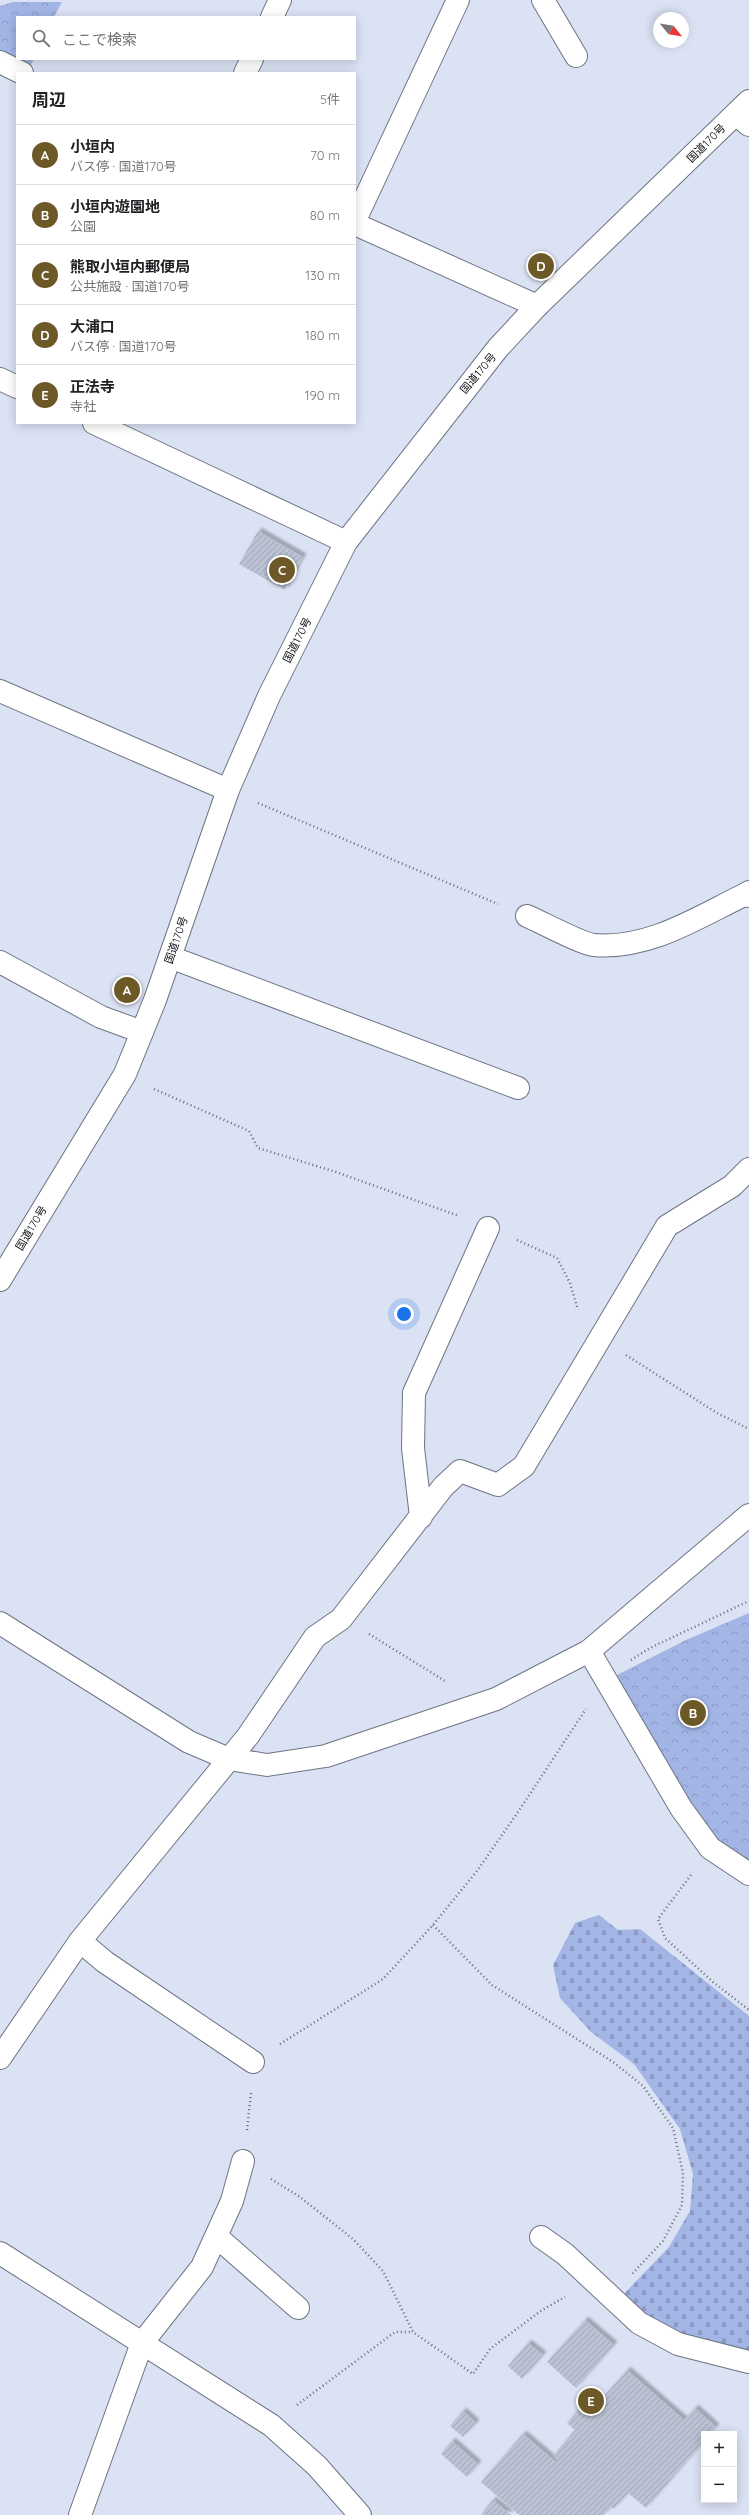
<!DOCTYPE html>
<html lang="ja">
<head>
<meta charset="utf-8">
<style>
  :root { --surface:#fff; --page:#f2f2f2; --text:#202124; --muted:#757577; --line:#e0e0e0; --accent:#6c5927 }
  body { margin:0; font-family:Quicksand,"Noto Sans JP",sans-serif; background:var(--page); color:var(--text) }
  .controls { position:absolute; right:12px; bottom:12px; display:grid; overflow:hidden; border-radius:0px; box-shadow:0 2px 10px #0003 }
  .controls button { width:36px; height:36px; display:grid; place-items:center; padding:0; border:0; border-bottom:1px solid var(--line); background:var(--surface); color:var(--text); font:20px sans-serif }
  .compass { position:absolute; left:653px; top:12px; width:36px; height:36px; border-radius:50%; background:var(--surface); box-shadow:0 2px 10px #0003; rotate:120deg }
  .you { position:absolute; left:404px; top:1314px; width:14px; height:14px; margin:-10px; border:3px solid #fff; border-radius:50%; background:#1a73e8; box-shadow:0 0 0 6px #1a73e833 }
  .badge { display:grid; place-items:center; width:26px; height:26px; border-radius:50%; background:var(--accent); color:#fff; font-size:13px; font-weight:700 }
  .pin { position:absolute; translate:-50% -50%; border:2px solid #fff; box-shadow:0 1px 4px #0006 }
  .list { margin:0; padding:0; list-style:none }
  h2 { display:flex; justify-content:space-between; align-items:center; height:52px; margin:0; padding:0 16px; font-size:17px }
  h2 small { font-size:13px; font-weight:400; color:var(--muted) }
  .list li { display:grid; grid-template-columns:26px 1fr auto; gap:12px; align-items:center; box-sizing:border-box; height:60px; padding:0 16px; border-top:1px solid var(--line) }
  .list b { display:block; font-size:15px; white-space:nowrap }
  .list p { margin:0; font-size:13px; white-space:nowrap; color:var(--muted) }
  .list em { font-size:13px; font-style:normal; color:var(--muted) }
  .icon { flex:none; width:22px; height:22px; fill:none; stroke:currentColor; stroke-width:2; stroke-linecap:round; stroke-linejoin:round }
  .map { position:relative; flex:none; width:749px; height:2515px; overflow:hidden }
  .search { position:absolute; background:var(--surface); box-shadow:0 2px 10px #0003; left:16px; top:16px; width:340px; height:44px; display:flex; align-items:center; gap:10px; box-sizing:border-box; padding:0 14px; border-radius:0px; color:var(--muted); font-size:15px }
  .panel { position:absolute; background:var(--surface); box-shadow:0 2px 10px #0003; left:16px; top:72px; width:340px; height:352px; border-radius:0px }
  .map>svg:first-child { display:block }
</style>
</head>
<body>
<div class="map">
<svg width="749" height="2515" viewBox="0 0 749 2515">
  <defs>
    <pattern id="cemetery-stones" width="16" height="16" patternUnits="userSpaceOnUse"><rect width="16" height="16" fill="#a2b5e5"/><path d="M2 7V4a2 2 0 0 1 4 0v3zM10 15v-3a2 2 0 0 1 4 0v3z" fill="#8a9ac4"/></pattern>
    <pattern id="park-crowns" width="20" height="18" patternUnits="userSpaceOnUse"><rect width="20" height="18" fill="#a2b5e5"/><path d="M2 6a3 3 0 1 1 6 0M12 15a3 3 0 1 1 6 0" fill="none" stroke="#8a9ac4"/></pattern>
    <pattern id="building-hatch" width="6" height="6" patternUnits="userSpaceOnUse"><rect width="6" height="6" fill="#bbc2d3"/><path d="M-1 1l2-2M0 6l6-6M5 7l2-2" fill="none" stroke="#9fa6b4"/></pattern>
    <filter id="shadow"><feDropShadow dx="3.5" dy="-3.5" stdDeviation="1" flood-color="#0004"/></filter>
  </defs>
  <rect width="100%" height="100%" fill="#dbe2f4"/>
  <path fill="url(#cemetery-stones)" d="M599,1915L618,1930L640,1929L749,2016V2352C701,2340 658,2333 620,2298L669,2247L690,2211L693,2174L680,2129L634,2064L591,2032L560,1998L553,1965L575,1923Z"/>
  <path fill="url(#park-crowns)" d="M13,2H62L54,17H17V59H34L27,73L0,62V6Z
    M749,1613V1862L721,1845L700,1823L657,1750L617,1675L686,1640Z"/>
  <path fill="url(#building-hatch)" filter="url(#shadow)" d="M258,531L303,557L285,590L239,564Z
    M585,2320L614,2345L576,2388L547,2362Z
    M528,2343L543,2355L522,2379L508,2366Z
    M627,2370L684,2420L695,2408L716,2427L710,2434H704V2441L646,2508L628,2493L614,2509L611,2507L604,2515H519L481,2482L523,2434L556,2462L558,2460L553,2456L575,2430L567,2423L591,2395L599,2402Z
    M463,2411L476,2423L463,2437L450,2426Z
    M452,2441L478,2464L467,2477L441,2454Z
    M493,2500L511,2515H483L481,2514Z"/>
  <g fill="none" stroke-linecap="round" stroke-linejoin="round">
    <g stroke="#6e7484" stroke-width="24">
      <path id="lane" d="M527,916C541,922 582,944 594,945C649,950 698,917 746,894
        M421,1517L413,1448L414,1393L488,1228
        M80,1941L105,1962L253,2062
        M0,2058L80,1941L248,1736L315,1637L341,1619L443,1487L460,1471L498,1485L524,1466L667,1226L732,1186L749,1169
        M217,2237L298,2308
        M541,2237L565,2254L639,2323L678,2344L749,2362
        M80,2515L142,2343L202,2267L232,2201L243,2161"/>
    </g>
    <g stroke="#6e7484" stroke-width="24">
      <path id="street" d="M543,0L576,56
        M272,17L280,0
        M0,62L22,73
        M245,73L252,59
        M736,114L749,125
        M355,220L458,0
        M355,224L537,306
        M0,379L17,387
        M94,423L346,542
        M0,691L228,790
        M749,892L746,894L749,896
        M170,957L518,1088
        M0,962L101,1017L142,1032
        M589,1651L681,1808L710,1848L749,1874
        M0,2253L271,2425L317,2466L360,2515"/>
    </g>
    <g stroke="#6e7484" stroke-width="24">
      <path id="secondary" d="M0,1623L189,1742L229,1759L267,1765L326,1756L496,1699L589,1651L749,1515"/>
    </g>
    <g stroke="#6e7484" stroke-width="24">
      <path id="highway" d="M0,1280L125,1074L155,1000L228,790L269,696L346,542L498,348L537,306L749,101"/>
    </g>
    <path stroke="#6a6e79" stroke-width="2.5" stroke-dasharray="1 3" stroke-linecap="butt" d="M258,803L498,904
      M154,1089L249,1131L258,1148L336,1172L459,1216
      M517,1240L557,1258L570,1283L578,1310
      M626,1355L717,1413L749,1429
      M369,1634L445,1681
      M631,1660L650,1648L749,1601
      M691,1875L658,1919L665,1938L713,1982L749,2010
      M433,1925L492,1985L613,2062L643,2086L673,2128L683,2173L682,2205L663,2241L632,2274
      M280,2044L383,1979L433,1925L477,1871L520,1809L586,1709
      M247,2130L251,2093
      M271,2179L300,2197L353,2239L383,2271L413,2332L473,2374L490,2349L542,2310L565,2297
      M297,2405L395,2332H413"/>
    <use href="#lane" stroke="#fff" stroke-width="22"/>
    <use href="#street" stroke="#fff" stroke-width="22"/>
    <use href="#secondary" stroke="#fff" stroke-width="22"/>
    <use href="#highway" stroke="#fff" stroke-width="22"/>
  </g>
  <g text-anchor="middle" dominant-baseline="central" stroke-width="4" stroke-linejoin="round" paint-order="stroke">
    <g font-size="11" fill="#0b0d13" stroke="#fff">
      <text transform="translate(706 143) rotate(-45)">国道170号</text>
      <text transform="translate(478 373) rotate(-50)">国道170号</text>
      <text transform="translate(297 640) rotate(-63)">国道170号</text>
      <text transform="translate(176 940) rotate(-71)">国道170号</text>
      <text transform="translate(31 1228) rotate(-59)">国道170号</text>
    </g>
  </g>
</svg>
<div class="controls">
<button>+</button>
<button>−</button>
</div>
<svg class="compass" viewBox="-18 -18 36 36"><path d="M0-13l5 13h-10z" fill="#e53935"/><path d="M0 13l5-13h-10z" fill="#757577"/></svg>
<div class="you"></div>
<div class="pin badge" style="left:127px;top:990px">A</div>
<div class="pin badge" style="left:693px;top:1713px">B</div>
<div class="pin badge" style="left:282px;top:570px">C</div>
<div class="pin badge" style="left:541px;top:266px">D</div>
<div class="pin badge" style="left:591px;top:2401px">E</div>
<div class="search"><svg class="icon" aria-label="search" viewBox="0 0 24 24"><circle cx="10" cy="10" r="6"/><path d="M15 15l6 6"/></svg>ここで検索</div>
<section class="panel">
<h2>周辺<small>5件</small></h2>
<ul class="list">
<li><span class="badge">A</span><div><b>小垣内</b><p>バス停 · 国道170号</p></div><em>70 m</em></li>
<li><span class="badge">B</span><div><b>小垣内遊園地</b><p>公園</p></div><em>80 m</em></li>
<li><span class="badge">C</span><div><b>熊取小垣内郵便局</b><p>公共施設 · 国道170号</p></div><em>130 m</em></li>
<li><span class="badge">D</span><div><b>大浦口</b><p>バス停 · 国道170号</p></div><em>180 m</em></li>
<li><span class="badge">E</span><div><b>正法寺</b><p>寺社</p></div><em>190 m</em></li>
</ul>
</section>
</div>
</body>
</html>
